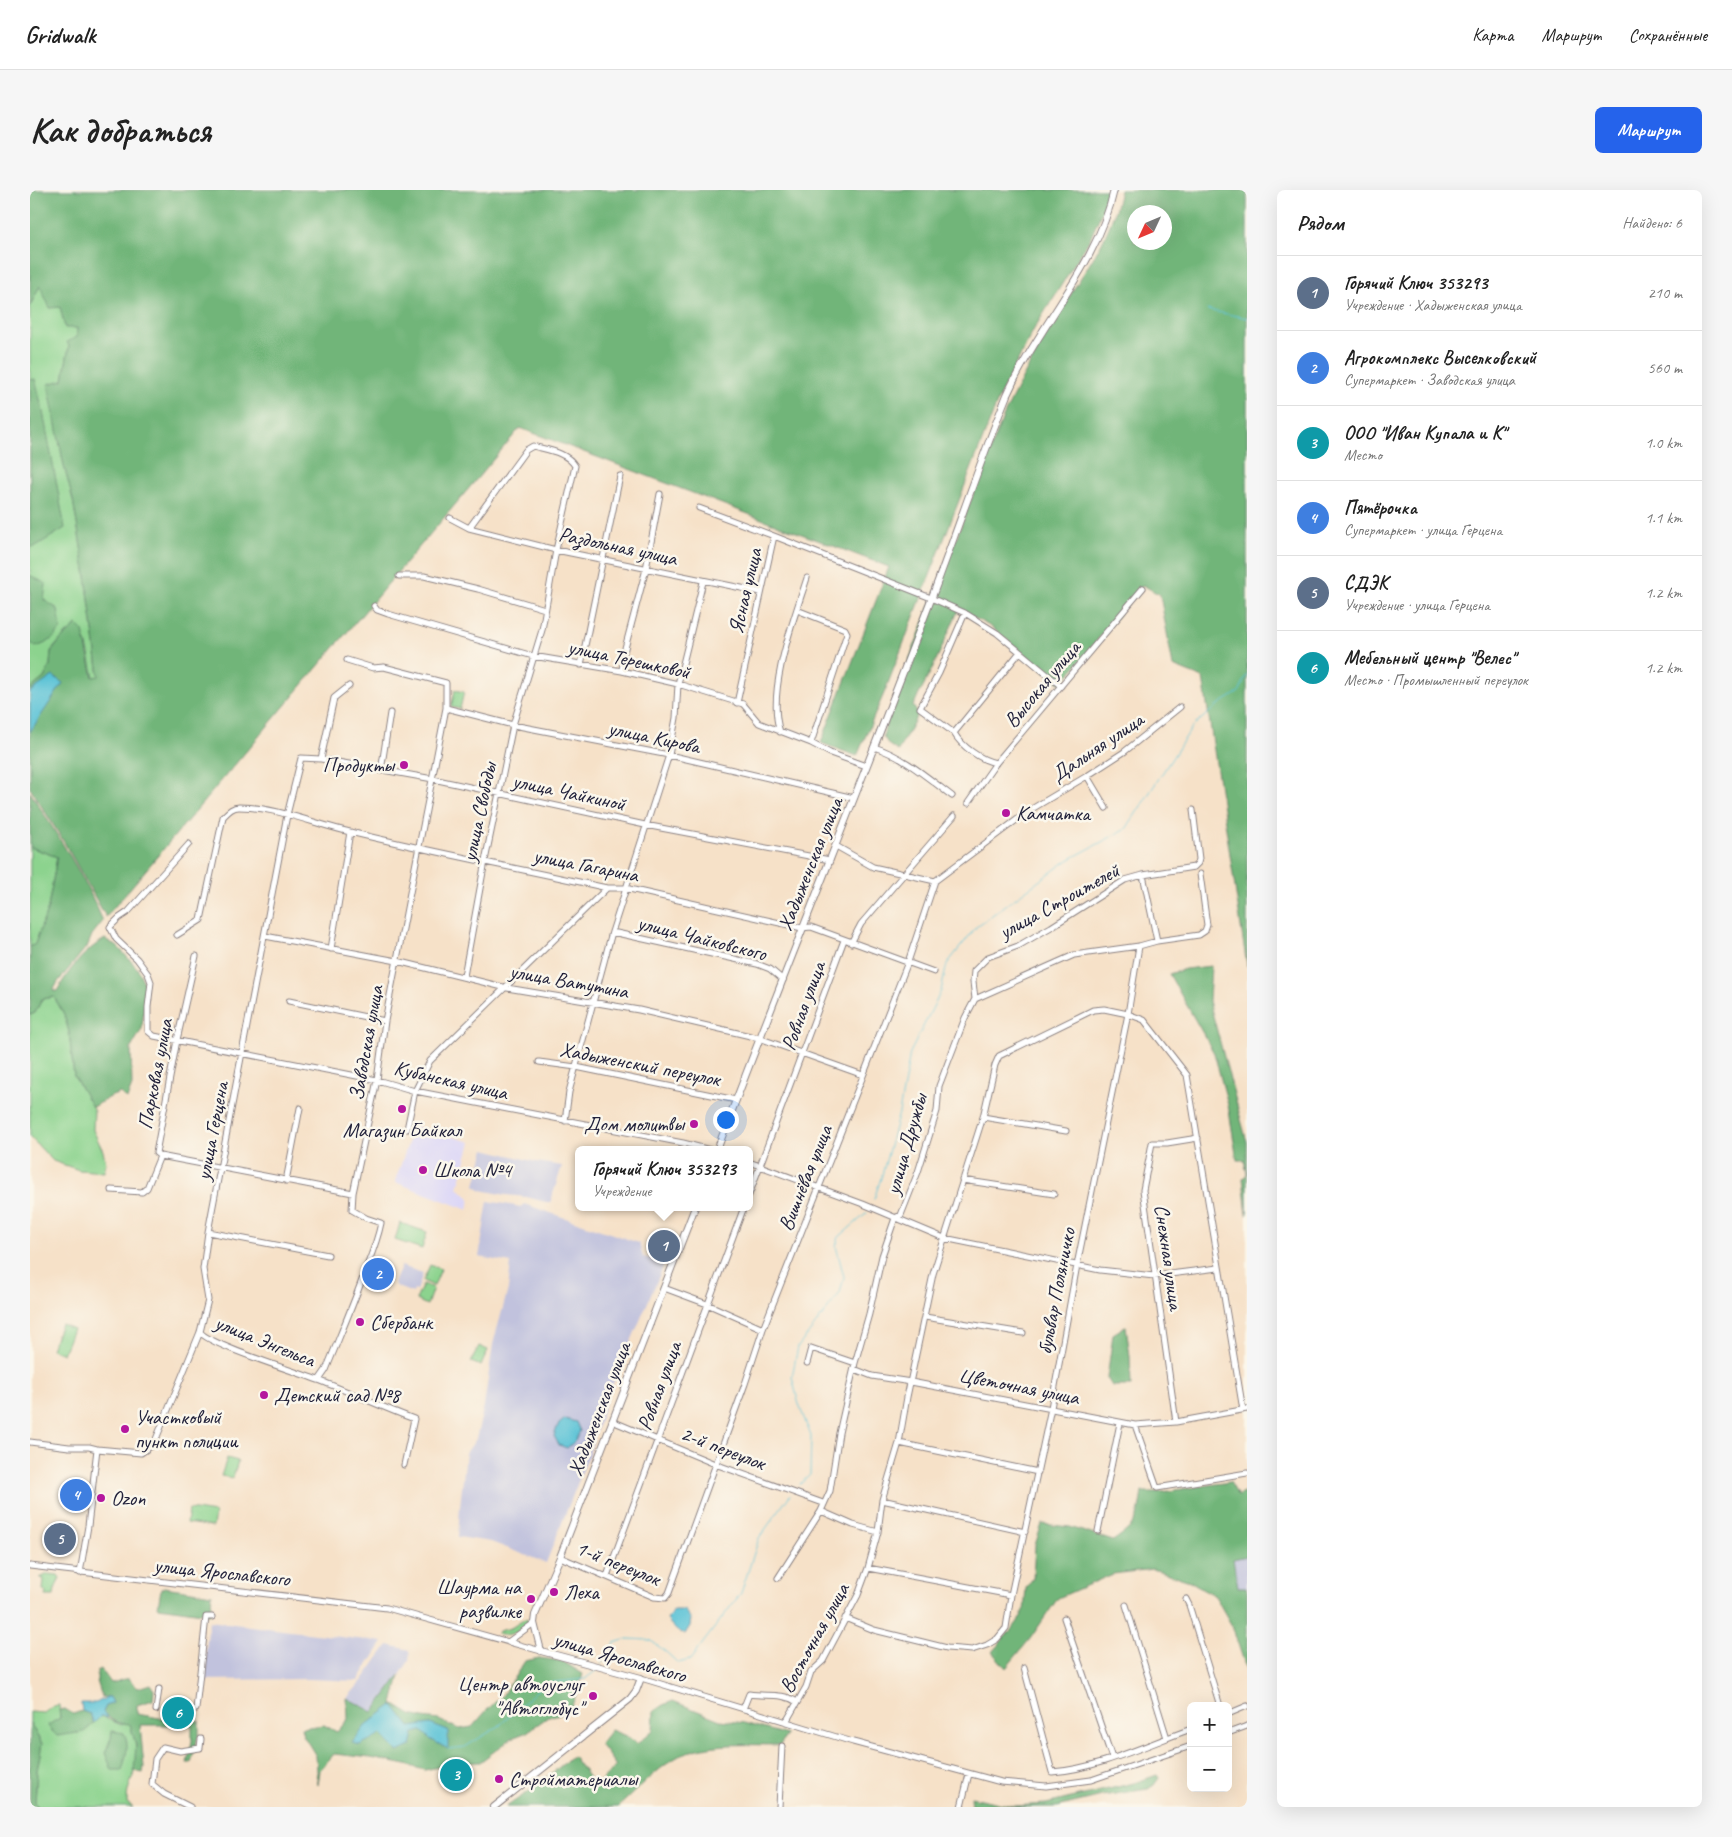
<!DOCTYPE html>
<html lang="ru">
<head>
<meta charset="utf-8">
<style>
  :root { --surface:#fff; --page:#f6f6f6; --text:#222; --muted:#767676; --line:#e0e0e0; --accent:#2563eb }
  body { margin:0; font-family:Caveat,sans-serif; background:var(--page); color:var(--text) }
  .controls { position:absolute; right:15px; bottom:15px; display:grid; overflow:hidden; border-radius:8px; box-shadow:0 5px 20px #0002 }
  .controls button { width:45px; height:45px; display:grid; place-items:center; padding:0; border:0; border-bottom:1px solid var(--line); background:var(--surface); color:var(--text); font:25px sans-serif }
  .compass { position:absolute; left:1097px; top:15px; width:45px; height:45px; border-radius:50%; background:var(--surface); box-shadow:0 5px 20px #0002; rotate:226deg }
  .you { position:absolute; left:695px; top:929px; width:18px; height:18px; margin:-12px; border:4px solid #fff; border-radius:50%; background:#1a73e8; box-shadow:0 0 0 8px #1a73e833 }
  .badge { display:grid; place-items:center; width:32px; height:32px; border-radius:50%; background:var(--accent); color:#fff; font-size:16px; font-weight:700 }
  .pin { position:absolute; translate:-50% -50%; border:2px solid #fff; box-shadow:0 1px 5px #0006 }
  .popup { position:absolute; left:545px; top:956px; width:178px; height:65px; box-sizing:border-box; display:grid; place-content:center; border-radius:8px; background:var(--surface); filter:drop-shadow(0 1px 4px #0005); font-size:16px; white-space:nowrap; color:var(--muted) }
  .popup b { font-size:19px; color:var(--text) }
  .popup::after { content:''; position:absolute; left:50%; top:100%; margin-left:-10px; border:10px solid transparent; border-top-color:var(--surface) }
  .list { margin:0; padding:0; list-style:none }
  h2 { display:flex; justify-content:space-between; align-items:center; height:65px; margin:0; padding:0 20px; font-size:21px }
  h2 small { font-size:16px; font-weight:400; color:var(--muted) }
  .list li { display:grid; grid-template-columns:32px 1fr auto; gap:15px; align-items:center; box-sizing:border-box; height:75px; padding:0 20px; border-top:1px solid var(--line) }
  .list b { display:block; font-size:19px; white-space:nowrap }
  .list p { margin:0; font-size:16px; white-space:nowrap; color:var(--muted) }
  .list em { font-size:16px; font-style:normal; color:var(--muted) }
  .map { position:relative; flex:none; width:1217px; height:1617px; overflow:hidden; border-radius:8px }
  header { display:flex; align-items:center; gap:30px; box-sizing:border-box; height:70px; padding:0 25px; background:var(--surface); border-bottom:1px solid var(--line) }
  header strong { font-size:24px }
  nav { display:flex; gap:28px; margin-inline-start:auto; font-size:18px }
  .intro { display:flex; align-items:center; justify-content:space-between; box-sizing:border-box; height:120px; padding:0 30px }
  h1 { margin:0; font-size:35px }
  .button { padding:12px 22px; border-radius:8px; background:var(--accent); color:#fff; font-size:18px; font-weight:700 }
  main { display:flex; gap:30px; padding:0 30px }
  aside { flex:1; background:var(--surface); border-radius:8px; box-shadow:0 5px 20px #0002 }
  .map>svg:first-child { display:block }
</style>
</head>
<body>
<header>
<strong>Gridwalk</strong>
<nav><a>Карта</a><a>Маршрут</a><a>Сохранённые</a></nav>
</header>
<div class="intro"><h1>Как добраться</h1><a class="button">Маршрут</a></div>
<main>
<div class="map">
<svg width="1217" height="1617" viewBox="0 0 1217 1617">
  <rect width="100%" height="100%" fill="#fbf7ec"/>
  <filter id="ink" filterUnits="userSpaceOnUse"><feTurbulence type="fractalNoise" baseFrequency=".02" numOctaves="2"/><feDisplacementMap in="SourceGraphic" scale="10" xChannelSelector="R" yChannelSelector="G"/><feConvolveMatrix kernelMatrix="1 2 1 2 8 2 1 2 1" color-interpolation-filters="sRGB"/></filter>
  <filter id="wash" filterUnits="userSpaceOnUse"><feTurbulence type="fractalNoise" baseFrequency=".0096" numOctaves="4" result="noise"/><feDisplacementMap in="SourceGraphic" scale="20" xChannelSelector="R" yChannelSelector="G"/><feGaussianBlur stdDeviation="1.12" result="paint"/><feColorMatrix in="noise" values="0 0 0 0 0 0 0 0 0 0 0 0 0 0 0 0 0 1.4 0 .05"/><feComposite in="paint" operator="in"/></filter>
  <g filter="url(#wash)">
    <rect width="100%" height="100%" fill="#f6e1c8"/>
    <path fill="#dbd6f7" d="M384,936L441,952L428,998L440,1008L438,1020L365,992Z"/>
    <path fill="#c1c2dd" d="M455,959L506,972L532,976L520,1013L496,1007L476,1005L451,1000L445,995Z
      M458,1011L491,1017L494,1014L497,1015L609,1053L613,1067L631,1071L633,1077L578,1205L558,1267L516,1373L461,1352L428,1347L430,1316L436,1263L446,1249L454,1216L463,1154L478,1099L481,1073L449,1067Z
      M371,1076L393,1083L387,1101L384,1100L383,1103L367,1097L364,1094Z
      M1217,1366V1402L1216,1397L1208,1398L1203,1369Z
      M179,1431L260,1441L353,1452L328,1491L280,1489L173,1490Z
      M358,1455L380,1460L379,1471L370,1485L343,1522L317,1508L332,1491Z"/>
    <path fill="#8cd38e" stroke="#577a64" d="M10,95L47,137V147L39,156L33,190L19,194L34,276L43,310L56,386L69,487L67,496C59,477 60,448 47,435L33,447L21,461L20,475L14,488L0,499V116Z
      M425,500L434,502L430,519L421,517Z
      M0,657L27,667L18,718L5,755L0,757Z
      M24,807L34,824L39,842L44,886L64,920L63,940L73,961L76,973L74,982L49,980L23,971L0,947V825L5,823L12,809Z
      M370,1033L397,1042L392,1059L365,1050Z
      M400,1075L411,1079L404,1096L393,1091Z
      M393,1094L403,1098L397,1115L386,1110Z
      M31,1134L43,1139L33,1164L21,1159Z
      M449,1156L458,1160L451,1176L441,1172Z
      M197,1268L208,1271L203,1288L191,1286Z
      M159,1319L185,1323L183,1337L157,1333Z
      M18,1384L28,1385L30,1388L25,1399L24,1406H15L16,1402L13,1400L14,1389L10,1388Z
      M495,1429L498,1430C494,1441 481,1445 471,1445L468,1444L469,1441L481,1438Z
      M29,1515L30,1528L27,1545L54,1542L71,1526L89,1534H100C106,1551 109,1569 103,1586C99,1598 97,1600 97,1613L103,1617H8L5,1612L7,1580L12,1554L0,1533V1522L14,1523L23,1516Z"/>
    <path fill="#71b579" stroke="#4a6c5a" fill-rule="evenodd" d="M0,0H1077L1073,19L1060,49L1004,139L970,205L855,501L827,566L791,553L859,377L490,238L76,727L34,652L0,598V499L14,488L20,475L21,462L33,447L47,435L53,441L63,487L69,486L56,386L43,310L34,276L18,194L33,190L39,156L37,152L47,147V138H35L30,117L20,118L10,96L0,116Z
      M1090,0H1217V776L1173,488L1143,476L1130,405L1113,395L1031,494L961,437L929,419L904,475L883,516L888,524L868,561L859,555L853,546L862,514L974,225C993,185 1014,148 1037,110C1061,70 1081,47 1090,0ZM1104,22H1134V52H1104Z
      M5,189L13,222L35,338L6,356L0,357V190Z
      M0,385L16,394L14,410L28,419L31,439C24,449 18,453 6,457L0,452Z
      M0,602C26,643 54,685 73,731L62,745L58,755L28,792L23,801H27C38,781 54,760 75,749L88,757L107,778L116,797L112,839L101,858L102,896L97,909L90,903C79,906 72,913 62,917L44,886L39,842L34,824L24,807L12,809L5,823L0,825V757L5,754L18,718L27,667L0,657Z
      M1181,776L1179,811L1217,952V1025L1213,988L1217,984L1214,970H1207L1198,915L1184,863L1139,784L1155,779Z
      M1096,1136L1100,1166L1101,1196H1082L1077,1188L1083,1144Z
      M1200,1292L1208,1306L1217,1301V1366L1203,1369L1208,1397H1216L1217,1402V1481L1202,1436L1185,1406L1160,1391L1123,1379L1083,1384L1028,1408L1000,1449L976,1478L962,1462L987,1433L994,1421L996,1398L1003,1388L1005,1355L1012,1334L1040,1337L1083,1351C1108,1333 1107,1332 1112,1302H1132Z
      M134,1397L182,1404L180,1424L128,1417L131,1399Z
      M509,1468L532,1471L553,1484L540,1521L518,1527L497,1542L482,1548L450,1572L426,1573L395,1580L376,1575L341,1568L304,1564L290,1580L288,1595L286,1566L273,1545L271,1538L294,1535L307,1542L318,1529L317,1508L343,1522L370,1485L363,1514L381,1525L393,1528L409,1530L429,1539L442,1537L457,1520L472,1506L495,1471Z
      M71,1479L81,1493C88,1492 92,1488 99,1489L108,1498L120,1494L124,1500L123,1510L107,1515V1524L135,1529L169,1531V1543L161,1573H157L162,1551V1535H110L114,1577L113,1583L104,1581L106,1555L100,1535C88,1534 81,1531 73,1522L76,1516L83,1513L80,1507H72L67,1491V1481Z
      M643,1511L690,1530L714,1533L757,1545L750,1555C720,1555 687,1552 658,1562C635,1570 606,1601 588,1617H476L501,1600L543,1566L565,1596L586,1576L570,1554L581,1540L596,1546L607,1554L623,1540L624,1521L633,1515Z
      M35,1519L43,1524L52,1521L60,1524L64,1533L54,1542L27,1546L20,1539L18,1535L30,1528L29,1520Z
      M0,1533L12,1554L7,1580L5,1612L8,1617H0Z
      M82,1541L94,1543C100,1556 96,1566 92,1580H82L75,1563L81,1548Z
      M1127,1585L1129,1588L1124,1595L1118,1599L1072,1606L1027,1617H942L941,1607L983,1616L1016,1614L1104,1593Z"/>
    <path fill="#5ac2d6" stroke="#3e7288" d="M23,486L33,493L0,542V502Z
      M535,1229L546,1232L550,1241L545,1251L537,1258L529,1255L524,1246L528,1235Z
      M643,1420H654L661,1429L660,1436L655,1444L646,1440L637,1430Z
      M77,1507H80L83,1513L76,1516L73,1522L78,1528L71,1526L64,1533L60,1524L52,1521L51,1513H66Z
      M363,1515L380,1537L400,1534L418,1541V1559L400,1549L392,1541L384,1543L381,1556L368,1562L351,1544L330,1555L322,1553L336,1535Z"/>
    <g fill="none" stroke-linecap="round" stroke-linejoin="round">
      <path stroke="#5ac2d6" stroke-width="1" d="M1177,120L1217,128
        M844,1009L852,985L869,923L880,863L911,801L917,774L947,736L1038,670L1096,639L1163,536L1188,515L1209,502L1217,484
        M770,1294L780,1285L781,1246L769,1215L762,1187L768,1157L810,1103L814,1087L806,1056L809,1047L837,1023
        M571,1474L584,1453L597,1449L620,1450L636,1462L648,1473L660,1470L711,1403L729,1348L760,1305
        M418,1559L435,1557L469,1536L506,1501L516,1493L555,1489L568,1479"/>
    </g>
  </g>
  <g filter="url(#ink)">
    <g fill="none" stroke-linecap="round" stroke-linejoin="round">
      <g stroke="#8c8282" stroke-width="7">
        <path id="minor" d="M669,318L744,346L707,513
          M420,328L439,338L496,260L503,256C517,260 537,262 545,276L526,360L512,440L483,535L455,671L434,786
          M439,338L526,360L731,402
          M744,346L901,408L935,423L967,443L1031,496
          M369,386H394L448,399L515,419
          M344,416L347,420L358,424L503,466L592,481L648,494L713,514L729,533L781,553L800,563L836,576
          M767,420L815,439L817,443L781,553
          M935,423L909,483L890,518L924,543C932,557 951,570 966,573
          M551,475L590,286
          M592,481L594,462L616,379L630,304
          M416,518L483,535L639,565L824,608
          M750,542C736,501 764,429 777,388
          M924,543L990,462
          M844,557C873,566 898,588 922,606
          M291,569L304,508L319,496
          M351,581L360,523
          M1057,586L1076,618
          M938,613L966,573L1113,398
          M159,654L98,722L89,728L80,737L86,749L107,769L118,784L121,792L118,817V841L124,846L347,890L385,901L653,953L680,960
          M806,656L843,677L905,691
          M1113,685L1127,751
          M582,742L727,774L740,779L753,790
          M147,745L171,730L193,627C198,622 202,617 209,617C247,617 284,634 320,642C406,663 492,679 577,698H595L772,738L781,737L904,782
          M235,746L367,771L477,798L609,820L729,848L833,885
          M821,753L831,734L924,626
          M301,759L320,642
          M945,809L943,792L944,781L958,767L988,756L1021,737L1095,690L1113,685L1164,677L1168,673L1169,669L1163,620
          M259,811L355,831
          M509,872L546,877L706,910
          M953,927L1036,941
          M535,931L539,902L582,742L639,565L646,528L648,494L673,392
          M377,939L385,901L400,871L577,698
          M130,966L323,1003
          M719,972L833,1014L914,1048L1070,1080L1124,1086L1188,1078
          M932,990L1024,1004
          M256,991L270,918
          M81,1000L112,1002L117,998L130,966L126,963L147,850L166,766
          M719,1005L814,750
          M178,1042L298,1065
          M634,1098L677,1114L733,1139
          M895,1127L993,1143
          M170,1142C179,1155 270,1183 291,1191C322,1203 352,1217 384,1229L374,1275
          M777,1173L781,1158L825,1173
          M824,1179L842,1186L881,1192L1105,1235L1146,1232L1217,1219
          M289,1190L296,1180C310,1145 325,1111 337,1076C343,1061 348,1048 351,1033L336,1028L322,1020L323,1003L347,890L355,831L416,518V493L354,477L343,478L317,470
          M582,1231L685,1274L793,1313
          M1146,1232L1113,1000L1122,953H1137L1168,948
          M1105,1235L1127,1298L1217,1283
          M0,1252L39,1257H59L67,1259L111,1263L124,1254L170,1142L178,1110L173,1079L178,1042L257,625L271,568L291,569L403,589L615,635L800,670
          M869,1253L1008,1282
          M852,1310L995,1342
          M791,1321L823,1335L848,1342
          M1068,1341L1090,1233
          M530,1367L624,1407L635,1408L639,1403L715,1194L733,1139L878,772L905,691L1000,620L1057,586L1094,562L1150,517
          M0,1376L357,1418L511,1461
          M838,1378L981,1405
          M50,1383L58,1336L67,1259
          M577,1386L714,1017
          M748,1388L791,1321L800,1301L809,1243L825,1173L839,1124L852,1066L865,1028L871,1025L888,982L907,921L909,896L935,828L945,809L1044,765L1109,756L1127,751L1169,745L1175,741L1177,735L1170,684
          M1156,1409L1159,1415L1190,1516
          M1096,1415L1137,1548
          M815,1428L844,1440L917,1458L942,1460L957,1455L967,1449L976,1438L981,1405L1021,1218L1047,1075L1098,824L1109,756
          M1034,1428L1082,1568
          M478,1452L504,1433
          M994,1478L1022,1582C1067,1579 1119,1554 1161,1539
          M611,1488L823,1552L971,1592L1016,1596L1061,1590L1161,1556
          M166,1519L176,1427H182
          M713,1519L719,1504C736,1507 752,1502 767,1512
          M126,1520L129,1499
          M1198,1524L1217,1516
          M756,1532L776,1497L781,1482L793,1471L828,1405L838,1378L848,1342L852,1310L869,1253L877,1207L903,1084L953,927L965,875L969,866L1063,820L1074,819L1098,824L1114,830L1157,885L1213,1220
          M1198,1543L1217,1536
          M160,1617L134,1604L122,1594L125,1569L133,1557L150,1561L170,1558L171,1549
          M749,1617L752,1556
          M931,1617L939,1584"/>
      </g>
      <g stroke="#8c8282" stroke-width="8">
        <path id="major" d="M687,960C758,772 834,587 905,399C929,335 951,269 977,205C1008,136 1068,74 1084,0
          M464,1617L600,1509L606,1501L611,1488L511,1461L504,1433L505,1425L530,1367L665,1017"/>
      </g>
      <use href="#minor" stroke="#fff" stroke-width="5"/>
      <use href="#major" stroke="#fff" stroke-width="6"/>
    </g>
  </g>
  <g fill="#b5179e" stroke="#fbf7ec" stroke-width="2">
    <circle cx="374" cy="575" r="5"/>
    <circle cx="976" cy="623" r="5"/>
    <circle cx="372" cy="919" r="5"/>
    <circle cx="664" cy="934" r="5"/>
    <circle cx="393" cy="980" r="5"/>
    <circle cx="330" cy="1132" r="5"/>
    <circle cx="234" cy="1205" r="5"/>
    <circle cx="95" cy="1239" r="5"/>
    <circle cx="71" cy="1308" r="5"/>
    <circle cx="524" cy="1402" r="5"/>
    <circle cx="501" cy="1409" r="5"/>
    <circle cx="563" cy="1506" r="5"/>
    <circle cx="469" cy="1589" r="5"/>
  </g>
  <g text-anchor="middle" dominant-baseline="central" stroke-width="5" stroke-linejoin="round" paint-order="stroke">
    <g font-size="21" fill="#22223b" stroke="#fbf7ec">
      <text transform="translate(588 356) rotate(12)">Раздольная улица</text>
      <text transform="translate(715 401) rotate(-77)">Ясная улица</text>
      <text transform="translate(599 469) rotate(12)">улица Терешковой</text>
      <text transform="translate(1012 494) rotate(-50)">Высокая улица</text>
      <text transform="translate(624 547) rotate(12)">улица Кирова</text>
      <text transform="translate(1067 557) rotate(-34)">Дальняя улица</text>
      <text transform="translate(539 602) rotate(12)">улица Чайкиной</text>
      <text transform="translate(449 622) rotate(-78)">улица Свободы</text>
      <text transform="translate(780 674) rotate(-68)">Хадыженская улица</text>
      <text transform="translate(556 675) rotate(11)">улица Гагарина</text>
      <text transform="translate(1029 711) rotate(-29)">улица Строителей</text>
      <text transform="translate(672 748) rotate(14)">улица Чайковского</text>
      <text transform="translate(539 791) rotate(10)">улица Ватутина</text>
      <text transform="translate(773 816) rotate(-70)">Ровная улица</text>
      <text transform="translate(336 853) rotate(-80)">Заводская улица</text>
      <text transform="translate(610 874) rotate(11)">Хадыженский переулок</text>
      <text transform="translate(125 884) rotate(-79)">Парковая улица</text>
      <text transform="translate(421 890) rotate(13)">Кубанская улица</text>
      <text transform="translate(182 941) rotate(-79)">улица Герцена</text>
      <text transform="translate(876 954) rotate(-74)">улица Дружбы</text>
      <text transform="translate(775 988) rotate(-68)">Вишнёвая улица</text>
      <text transform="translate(1139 1067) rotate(82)">Снежная улица</text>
      <text transform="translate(1026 1101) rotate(-79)">бульвар Поляничко</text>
      <text transform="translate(235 1151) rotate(22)">улица Энгельса</text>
      <text transform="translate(629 1196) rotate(-70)">Ровная улица</text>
      <text transform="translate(989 1196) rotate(11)">Цветочная улица</text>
      <text transform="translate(569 1219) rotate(-69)">Хадыженская улица</text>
      <text transform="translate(693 1258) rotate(21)">2-й переулок</text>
      <text transform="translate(588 1373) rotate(22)">1-й переулок</text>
      <text transform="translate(192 1382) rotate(6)">улица Ярославского</text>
      <text transform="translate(784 1448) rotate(-61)">Восточная улица</text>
      <text transform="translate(590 1467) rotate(16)">улица Ярославского</text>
    </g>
    <g font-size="21" fill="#22223b" stroke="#fbf7ec" text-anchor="start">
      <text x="364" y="575" text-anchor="end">Продукты</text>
      <text x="986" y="623">Камчатка</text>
      <text x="654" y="934" text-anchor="end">Дом молитвы</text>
      <text x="372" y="940" text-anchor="middle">Магазин Байкал</text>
      <text x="403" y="980">Школа №4</text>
      <text x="340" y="1132">Сбербанк</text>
      <text x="244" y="1205">Детский сад №8</text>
      <text x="105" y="1227">Участковый<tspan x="105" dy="24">пункт полиции</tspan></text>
      <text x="81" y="1308">Ozon</text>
      <text x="491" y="1397" text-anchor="end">Шаурма на<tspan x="491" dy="24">развилке</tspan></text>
      <text x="534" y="1402">Леха</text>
      <text x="553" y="1494" text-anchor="end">Центр автоуслуг<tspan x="553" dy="24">"Автоглобус"</tspan></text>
      <text x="479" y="1589">Стройматериалы</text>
    </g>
  </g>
</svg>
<div class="controls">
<button>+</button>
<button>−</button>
</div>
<svg class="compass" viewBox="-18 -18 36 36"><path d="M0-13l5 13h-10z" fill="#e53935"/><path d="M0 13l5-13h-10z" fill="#767676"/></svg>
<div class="you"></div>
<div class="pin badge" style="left:634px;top:1056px;background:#5c6f8a">1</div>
<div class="popup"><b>Горячий Ключ 353293</b>Учреждение</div>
<div class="pin badge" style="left:348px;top:1084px;background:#3f7fe0">2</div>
<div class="pin badge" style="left:426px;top:1585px;background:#0f9aa8">3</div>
<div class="pin badge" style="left:46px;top:1305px;background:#3f7fe0">4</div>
<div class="pin badge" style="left:30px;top:1349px;background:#5c6f8a">5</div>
<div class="pin badge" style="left:148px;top:1523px;background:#0f9aa8">6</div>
</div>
<aside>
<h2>Рядом<small>Найдено: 6</small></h2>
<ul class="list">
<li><span class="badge" style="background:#5c6f8a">1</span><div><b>Горячий Ключ 353293</b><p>Учреждение · Хадыженская улица</p></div><em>210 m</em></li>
<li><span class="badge" style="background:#3f7fe0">2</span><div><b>Агрокомплекс Выселковский</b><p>Супермаркет · Заводская улица</p></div><em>560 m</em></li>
<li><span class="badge" style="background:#0f9aa8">3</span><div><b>ООО &quot;Иван Купала и К&quot;</b><p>Место</p></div><em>1.0 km</em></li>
<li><span class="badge" style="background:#3f7fe0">4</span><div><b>Пятёрочка</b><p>Супермаркет · улица Герцена</p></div><em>1.1 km</em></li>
<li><span class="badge" style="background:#5c6f8a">5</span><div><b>СДЭК</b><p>Учреждение · улица Герцена</p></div><em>1.2 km</em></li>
<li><span class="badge" style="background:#0f9aa8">6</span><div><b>Мебельный центр &quot;Велес&quot;</b><p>Место · Промышленный переулок</p></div><em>1.2 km</em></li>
</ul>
</aside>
</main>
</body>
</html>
